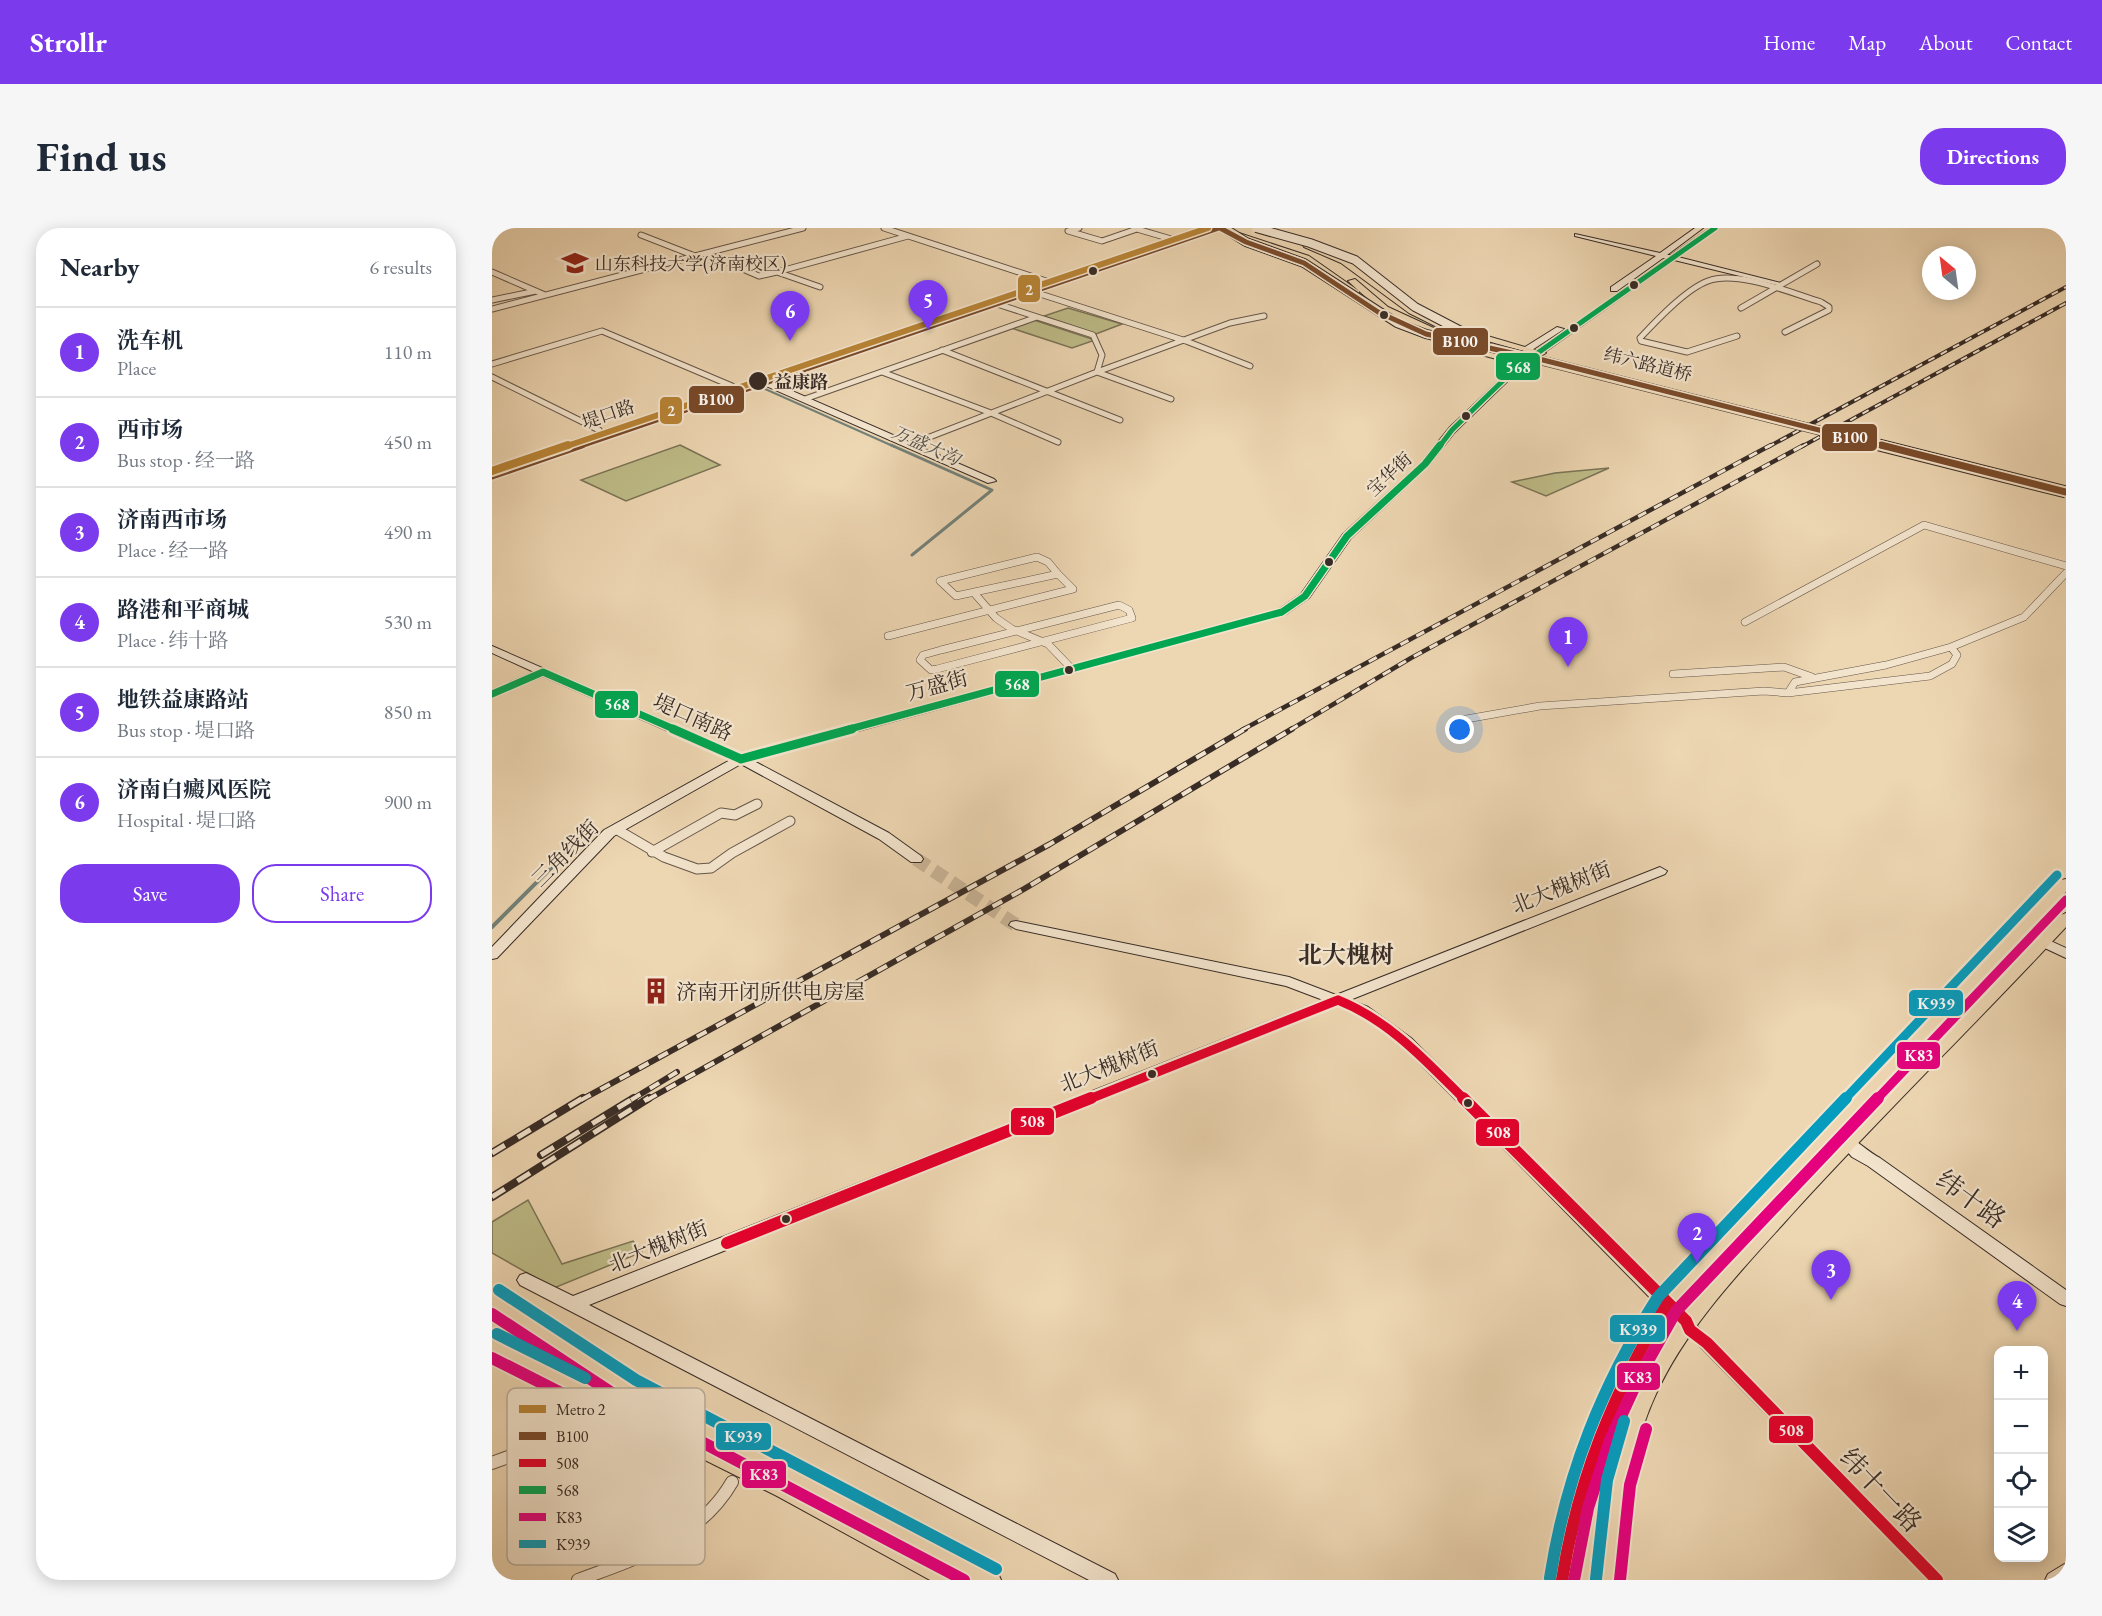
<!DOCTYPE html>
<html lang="en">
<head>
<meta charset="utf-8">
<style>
  :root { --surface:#fff; --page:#f6f6f7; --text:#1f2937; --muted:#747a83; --line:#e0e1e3; --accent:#7c3aed }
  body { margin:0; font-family:"EB Garamond","Noto Serif SC",serif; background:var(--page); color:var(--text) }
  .controls { position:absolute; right:18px; bottom:18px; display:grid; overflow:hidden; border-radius:12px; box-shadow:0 3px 15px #0003 }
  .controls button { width:54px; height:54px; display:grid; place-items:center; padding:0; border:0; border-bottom:2px solid var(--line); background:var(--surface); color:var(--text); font:30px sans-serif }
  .compass { position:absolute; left:1430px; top:18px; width:54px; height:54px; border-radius:50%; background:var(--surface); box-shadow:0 3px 15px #0003; rotate:331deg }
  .you { position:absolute; left:968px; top:502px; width:21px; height:21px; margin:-15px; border:4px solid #fff; border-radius:50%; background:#1a73e8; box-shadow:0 0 0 9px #1a73e833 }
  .badge { display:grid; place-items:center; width:39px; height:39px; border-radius:50%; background:var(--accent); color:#fff; font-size:20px; font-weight:700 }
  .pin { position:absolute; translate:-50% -50px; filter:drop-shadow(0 2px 3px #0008) }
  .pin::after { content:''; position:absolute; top:32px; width:21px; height:18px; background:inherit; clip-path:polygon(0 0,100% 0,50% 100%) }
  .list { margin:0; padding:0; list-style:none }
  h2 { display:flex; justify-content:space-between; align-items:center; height:78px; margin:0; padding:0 24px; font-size:26px }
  h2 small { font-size:20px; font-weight:400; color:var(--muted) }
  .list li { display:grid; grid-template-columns:39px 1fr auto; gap:18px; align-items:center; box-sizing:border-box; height:90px; padding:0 24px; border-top:2px solid var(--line) }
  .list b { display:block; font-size:22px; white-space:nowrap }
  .list p { margin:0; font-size:20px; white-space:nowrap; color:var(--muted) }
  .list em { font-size:20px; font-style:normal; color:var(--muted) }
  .actions { display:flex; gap:12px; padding:18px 24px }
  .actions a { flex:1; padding:14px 0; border:2px solid var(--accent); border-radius:24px; text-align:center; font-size:21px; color:var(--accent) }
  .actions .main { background:var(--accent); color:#fff }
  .icon { flex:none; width:33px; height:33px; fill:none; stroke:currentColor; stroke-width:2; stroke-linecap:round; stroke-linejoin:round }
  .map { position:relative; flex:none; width:1574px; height:1352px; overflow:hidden; border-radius:24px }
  header { display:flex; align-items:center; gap:36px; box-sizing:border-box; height:84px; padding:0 30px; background:var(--accent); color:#fff }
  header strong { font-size:28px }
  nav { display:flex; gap:33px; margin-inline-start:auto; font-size:21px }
  .intro { display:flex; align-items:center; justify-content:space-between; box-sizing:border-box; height:144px; padding:0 36px }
  h1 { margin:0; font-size:42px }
  .button { padding:15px 27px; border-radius:24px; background:var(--accent); color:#fff; font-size:21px; font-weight:700 }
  main { display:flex; gap:36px; padding:0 36px }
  aside { flex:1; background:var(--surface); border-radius:24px; box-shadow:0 3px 15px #0003 }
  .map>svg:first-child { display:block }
</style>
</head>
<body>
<header>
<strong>Strollr</strong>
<nav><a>Home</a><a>Map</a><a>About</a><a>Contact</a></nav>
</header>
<div class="intro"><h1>Find us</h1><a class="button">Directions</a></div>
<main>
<aside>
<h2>Nearby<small>6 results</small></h2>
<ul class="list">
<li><span class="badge">1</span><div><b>洗车机</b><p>Place</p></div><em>110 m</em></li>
<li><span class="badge">2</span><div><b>西市场</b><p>Bus stop · 经一路</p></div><em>450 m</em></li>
<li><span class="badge">3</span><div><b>济南西市场</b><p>Place · 经一路</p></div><em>490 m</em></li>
<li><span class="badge">4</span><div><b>路港和平商城</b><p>Place · 纬十路</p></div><em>530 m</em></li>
<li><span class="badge">5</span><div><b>地铁益康路站</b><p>Bus stop · 堤口路</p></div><em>850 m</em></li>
<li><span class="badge">6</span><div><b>济南白癜风医院</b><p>Hospital · 堤口路</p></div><em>900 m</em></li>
</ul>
<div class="actions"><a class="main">Save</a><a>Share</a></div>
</aside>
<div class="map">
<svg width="1574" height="1352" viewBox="0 0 1574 1352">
  <rect width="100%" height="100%" fill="#edd6b2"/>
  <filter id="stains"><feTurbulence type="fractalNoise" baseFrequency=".00333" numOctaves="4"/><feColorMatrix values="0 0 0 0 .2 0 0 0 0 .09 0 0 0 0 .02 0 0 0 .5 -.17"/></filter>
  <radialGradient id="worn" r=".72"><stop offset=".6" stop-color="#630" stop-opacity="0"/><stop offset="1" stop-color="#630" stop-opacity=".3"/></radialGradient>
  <path fill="#bebc88" stroke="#7b7457" stroke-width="1.5" d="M576,80L630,96L604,106L552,88Z
    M539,91L603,112L580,120L516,99Z
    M188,217L228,237L134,273L89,252Z
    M1117,240L1054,268L1020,254L1063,245Z
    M36,972L70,1036L141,1013L150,1024L62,1060L0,1025V994Z"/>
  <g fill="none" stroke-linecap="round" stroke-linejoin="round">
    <path stroke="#738179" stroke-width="2" d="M262,156L403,219"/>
    <path stroke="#738179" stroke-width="3" d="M399,217L500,262L420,327"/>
    <path stroke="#738179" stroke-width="4" d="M0,699L86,613"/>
    <path stroke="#c9b496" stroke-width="14" stroke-dasharray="14 7" stroke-linecap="butt" d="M424,631L524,697"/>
    <g stroke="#655649" stroke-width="7">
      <path id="street-far3" d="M392,0L554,53
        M587,0L576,3L610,13L645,1L679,11
        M149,7L203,28L311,0
        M225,30L267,48L285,44
        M0,44L53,67
        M328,59L285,44L416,8
        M542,64L694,113L758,138
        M0,72L44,63
        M1249,80L1325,36
        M0,81L203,28
        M1245,108L1195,124L1149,113L1148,110C1164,93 1194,61 1216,53C1246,42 1299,65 1329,74L1337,79V82L1293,104
        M450,122L628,192
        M0,136L110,103L240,158
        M390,144L499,185L566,214
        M605,144L738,95L772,88
        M605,144L679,171
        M0,149L107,202
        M313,171L545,89
        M417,217L605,144L610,127L601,107L499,74"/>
    </g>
    <g stroke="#655649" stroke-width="8">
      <path id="street-far2" d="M545,329L556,334L566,346L464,368L448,353Z
        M483,366L504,390L520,401L556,416L580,441
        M627,377L637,382L640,390L445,441L439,442L428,432L431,427L449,422Z
        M1253,394L1432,297L1574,338
        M396,408L581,361L566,346
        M1181,446L1292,439L1320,449
        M1296,465L1438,448L1460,436L1465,427L1459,419L1532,389L1574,345
        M963,493L1048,478L1272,463L1296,465L1303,454L1394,437L1459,419"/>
    </g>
    <g stroke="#655649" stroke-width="11">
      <path id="street-far1" d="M124,601L172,629L205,641L219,640L240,625L298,593
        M160,624L229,585L243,587L265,576"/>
    </g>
    <g stroke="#655649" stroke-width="14">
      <path id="street" d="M1175,1076L1445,1352
        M0,1235L51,1216
        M86,1352C144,1331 208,1310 240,1254"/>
    </g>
    <g stroke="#382c26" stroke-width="2">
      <path id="secondary" d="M1203,0H1211L1175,27H1179L1218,0H1226L1186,29L1293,56L1289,58L1182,32L1026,143L963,204L936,238L859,310L817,370L794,386L260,532L397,605L429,628L431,631L429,634H419L387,611L249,536L122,608L5,730L0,731V719L112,602L240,531L51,448L0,469V462L42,444L0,425V418L250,527L786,382L809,366L851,306L930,234L957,200L1027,134L1033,119L1065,99L1072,101L1040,122L1038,127L1175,31L1171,30L1125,63H1119V59L1164,28L1083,8V6L1168,25Z
        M268,149L502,251L504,253L496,255L265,154L264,152Z
        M1168,639L1175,643L1173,646L858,772L876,779L919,810L1181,1071L1184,1076L1181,1081L1175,1083L1169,1081L909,816L866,785L845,777L97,1077L623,1346L626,1352H597L28,1057L25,1052L28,1047L34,1045L81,1068L831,772L794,758L524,701L517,697L519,694L524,693L797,749L844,767Z
        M1530,700L1574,720V730L1525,707L1523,704L1525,701Z
        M1355,908C1363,911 1378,925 1388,930L1574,1062V1078L1568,1076L1376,938L1360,929L1347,914L1349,910Z
        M1574,1335V1352H1553L1556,1346Z"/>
    </g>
    <g stroke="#382c26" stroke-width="2">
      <path id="primary" d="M712,0H724L0,246V240Z
        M732,0L817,28L867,63L856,53L863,51L896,79L946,102V106H941L1036,135L1031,138L948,116L927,105L934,103L890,83L867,63V67H861L811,32L732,4Z
        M815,15L855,31L923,81L951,95L1054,125L1049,128L945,99L917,85L849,35L812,19L811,17Z
        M1574,651V664L1182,1081C1127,1168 1094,1250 1081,1352H1059C1073,1246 1110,1160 1168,1071L1569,652Z
        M1574,685V699C1481,799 1383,894 1292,995C1244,1048 1194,1101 1164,1166C1137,1224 1131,1289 1127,1352H1105C1109,1289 1116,1225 1143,1167C1176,1096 1229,1040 1281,983C1374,881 1474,787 1569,687Z
        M0,1065L145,1156L506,1345L509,1352H477L468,1347L470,1352H438L285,1268L0,1126V1109L239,1226L131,1168L0,1082Z"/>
    </g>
    <use href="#street-far3" stroke="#f3e4cd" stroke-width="5"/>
    <use href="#street-far2" stroke="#f3e4cd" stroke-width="7"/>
    <use href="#street-far1" stroke="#f3e4cd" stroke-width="9"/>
    <use href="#street" stroke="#f3e4cd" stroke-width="12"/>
    <use href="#secondary" fill="#f3e4cd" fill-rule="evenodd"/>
    <use href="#primary" fill="#edd6b2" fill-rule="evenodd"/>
    <g stroke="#382c26" stroke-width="4">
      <path id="rail-far3" d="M1276,219L1574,59
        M1309,219L1574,75"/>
    </g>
    <g stroke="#382c26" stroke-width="4.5">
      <path id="rail-far2" d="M750,502L1279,217
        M798,502L919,430L1312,217"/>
    </g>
    <g stroke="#382c26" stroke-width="6">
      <path id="rail-far1" d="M89,872L558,616L753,501
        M139,872L185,844
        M155,872L532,661L800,501"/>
    </g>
    <g stroke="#382c26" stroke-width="8">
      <path id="rail" d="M0,925L91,870
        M49,927L142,870
        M0,969L157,870"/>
    </g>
    <use href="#rail-far3" stroke="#f3e4cd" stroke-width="2" stroke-dasharray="7" stroke-linecap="butt"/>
    <use href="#rail-far2" stroke="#f3e4cd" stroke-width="3" stroke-dasharray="9" stroke-linecap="butt"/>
    <use href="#rail-far1" stroke="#f3e4cd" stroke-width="4" stroke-dasharray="11" stroke-linecap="butt"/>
    <use href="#rail" stroke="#f3e4cd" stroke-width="5" stroke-dasharray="15" stroke-linecap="butt"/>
    <g stroke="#382c26" stroke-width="10" stroke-linecap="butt">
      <path id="secondary-bridge" d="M764,0L818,15L863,32L923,79L967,102L994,112
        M735,2L754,14L812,35L905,95L934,106L1000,120"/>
    </g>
    <g stroke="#382c26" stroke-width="10" stroke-linecap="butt">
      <path id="primary-bridge-far1" d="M1000,120L1393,219"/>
    </g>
    <g stroke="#382c26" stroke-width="13" stroke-linecap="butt">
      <path id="primary-bridge" d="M1387,217L1574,264"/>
    </g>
    <use href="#secondary-bridge" stroke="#f3e4cd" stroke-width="8"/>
    <use href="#primary-bridge-far1" stroke="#edd6b2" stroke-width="9"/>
    <use href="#primary-bridge" stroke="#edd6b2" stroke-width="11"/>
    <g stroke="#f3e4cd" stroke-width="8">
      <path id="bus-1-far1" d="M728,0L754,14L812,35L886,84L934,106L1047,131L1394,219
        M86,219L727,0"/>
    </g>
    <g stroke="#f3e4cd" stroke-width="10">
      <path id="bus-1" d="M1389,217L1574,264
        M0,248L90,217"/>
    </g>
    <g stroke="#f3e4cd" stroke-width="14">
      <path id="bus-2-far1" d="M846,772C898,793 934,833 973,872
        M595,872L846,772"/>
    </g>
    <g stroke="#f3e4cd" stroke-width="16">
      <path id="bus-2" d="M971,870L1194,1093L1198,1102L1215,1115L1445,1352
        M235,1015L599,870
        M1070,1352C1086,1251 1122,1163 1175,1076"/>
    </g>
    <g stroke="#f3e4cd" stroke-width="8">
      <path id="bus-3-far2" d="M947,219L960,202L1023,141L1223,0"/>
    </g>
    <g stroke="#f3e4cd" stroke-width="10">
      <path id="bus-3-far1" d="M0,466L51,444L184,502
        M354,502L790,384L813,368L855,308L933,236L948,217"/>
    </g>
    <g stroke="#f3e4cd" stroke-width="14">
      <path id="bus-3" d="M181,501L249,531
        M249,531L360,501"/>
    </g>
    <g stroke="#f3e4cd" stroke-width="14">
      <path id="bus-4-far1" d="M1384,872L1574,672"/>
    </g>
    <g stroke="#f3e4cd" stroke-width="16">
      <path id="bus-4" d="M0,1086L132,1173L472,1352
        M0,1130L83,1172
        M1082,1352L1096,1280L1118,1212L1148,1147L1184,1083L1386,870
        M1128,1352L1138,1257L1154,1201"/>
    </g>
    <g stroke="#f3e4cd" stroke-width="14">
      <path id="bus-5-far1" d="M1352,872L1565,647"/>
    </g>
    <g stroke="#f3e4cd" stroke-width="16">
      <path id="bus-5" d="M7,1062L144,1152L504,1341
        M5,1106L93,1150
        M1058,1350C1074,1247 1110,1157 1166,1069L1354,870
        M1104,1351L1115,1252L1132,1193"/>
    </g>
    <use href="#bus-1-far1" stroke="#7a4b2a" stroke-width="5"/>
    <use href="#bus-1" stroke="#7a4b2a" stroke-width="7"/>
    <use href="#bus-2-far1" stroke="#e4002b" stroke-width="9"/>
    <use href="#bus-2" stroke="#e4002b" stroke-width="12"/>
    <use href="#bus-3-far2" stroke="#00a651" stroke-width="5"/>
    <use href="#bus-3-far1" stroke="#00a651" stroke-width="7"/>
    <use href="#bus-3" stroke="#00a651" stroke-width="9"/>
    <use href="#bus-4-far1" stroke="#e5007d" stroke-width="9"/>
    <use href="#bus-4" stroke="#e5007d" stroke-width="12"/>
    <use href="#bus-5-far1" stroke="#069cbd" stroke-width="9"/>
    <use href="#bus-5" stroke="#069cbd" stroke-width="12"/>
    <g stroke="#f3e4cd" stroke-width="9">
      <path id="metro-1-far1" d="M72,219L716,0"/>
    </g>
    <g stroke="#f3e4cd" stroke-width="12">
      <path id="metro-1" d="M0,243L76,217"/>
    </g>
    <use href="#metro-1-far1" stroke="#b88436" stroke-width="6"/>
    <use href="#metro-1" stroke="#b88436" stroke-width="8"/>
  </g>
  <defs>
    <g id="university-bare" transform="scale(2.07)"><path d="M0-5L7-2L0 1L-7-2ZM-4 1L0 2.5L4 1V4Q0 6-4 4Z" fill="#8f2418" stroke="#f3e4cd" stroke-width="2.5" paint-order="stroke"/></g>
    <g id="building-bare" transform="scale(2.07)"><path d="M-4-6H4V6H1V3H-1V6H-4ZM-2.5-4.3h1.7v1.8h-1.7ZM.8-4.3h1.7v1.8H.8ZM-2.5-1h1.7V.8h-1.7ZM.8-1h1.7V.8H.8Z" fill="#8f2418" stroke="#f3e4cd" stroke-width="2.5" paint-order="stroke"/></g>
  </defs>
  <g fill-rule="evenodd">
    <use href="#university-bare" x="83" y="35"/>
    <use href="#building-bare" x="164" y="763"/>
  </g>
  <g fill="#382c26" stroke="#f3e4cd" stroke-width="2">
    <circle cx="601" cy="43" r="5"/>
    <circle cx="1142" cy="57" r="5"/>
    <circle cx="892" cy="87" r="5"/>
    <circle cx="1082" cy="100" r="5"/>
    <circle cx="266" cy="153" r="10"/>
    <circle cx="974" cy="188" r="5"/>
    <circle cx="837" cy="334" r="5"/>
    <circle cx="577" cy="442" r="5"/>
    <circle cx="660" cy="846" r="5"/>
    <circle cx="976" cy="875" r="5"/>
    <circle cx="294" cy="991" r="5"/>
  </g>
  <g text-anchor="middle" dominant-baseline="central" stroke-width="4.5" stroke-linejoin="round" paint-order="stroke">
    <g font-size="18" fill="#382c26" stroke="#f3e4cd" text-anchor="start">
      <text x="103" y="35">山东科技大学(济南校区)</text>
    </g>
    <g font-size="18" fill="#382c26" stroke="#f3e4cd">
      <text transform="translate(1156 136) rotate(14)">纬六路道桥</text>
      <text transform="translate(116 186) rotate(-19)">堤口路</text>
      <text transform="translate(897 246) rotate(-43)">宝华街</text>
    </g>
    <g font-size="18" font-weight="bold" fill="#382c26" stroke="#f3e4cd" text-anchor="start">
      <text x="282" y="153">益康路</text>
    </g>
    <g font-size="18" font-style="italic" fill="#504f49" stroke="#f3e4cd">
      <text transform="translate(434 217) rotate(24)">万盛大沟</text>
    </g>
    <g font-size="21" fill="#382c26" stroke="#f3e4cd">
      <text transform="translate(445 457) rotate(-15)">万盛街</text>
      <text transform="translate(201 489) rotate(24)">堤口南路</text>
      <text transform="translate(73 625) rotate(-45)">三角线街</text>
      <text transform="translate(1069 659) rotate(-22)">北大槐树街</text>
      <text transform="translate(617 838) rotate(-22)">北大槐树街</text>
      <text transform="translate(166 1018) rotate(-22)">北大槐树街</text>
    </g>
    <g font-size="21" fill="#382c26" stroke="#f3e4cd" text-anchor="start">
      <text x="184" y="763">济南开闭所供电房屋</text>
    </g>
    <g font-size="24" font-weight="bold" fill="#382c26" stroke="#f3e4cd">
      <text x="854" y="726">北大槐树</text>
    </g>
    <g font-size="26" fill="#382c26" stroke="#f3e4cd">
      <text transform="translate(1479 971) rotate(36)">纬十路</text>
      <text transform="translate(1389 1262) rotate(46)">纬十一路</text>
    </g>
  </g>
  <rect x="15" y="1160" width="198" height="177" rx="9" fill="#f3e4cd" stroke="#bbad9b" stroke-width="1.5"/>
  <rect x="27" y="1177" width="27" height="8" fill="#b88436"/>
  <rect x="27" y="1204" width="27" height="8" fill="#7a4b2a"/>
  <rect x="27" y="1231" width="27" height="8" fill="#e4002b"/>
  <rect x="27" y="1258" width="27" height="8" fill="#00a651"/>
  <rect x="27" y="1285" width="27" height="8" fill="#e5007d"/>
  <rect x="27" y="1312" width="27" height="8" fill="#069cbd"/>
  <g font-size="16" fill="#382c26">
    <text x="64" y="1187">Metro 2</text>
    <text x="64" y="1214">B100</text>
    <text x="64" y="1241">508</text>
    <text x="64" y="1268">568</text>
    <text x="64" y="1295">K83</text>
    <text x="64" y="1322">K939</text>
  </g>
  <g stroke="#f3e4cd" stroke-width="2">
    <rect x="525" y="46" width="24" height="29" rx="6" fill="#b88436"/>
    <rect x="940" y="99" width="57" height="29" rx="6" fill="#7a4b2a"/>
    <rect x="1003" y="124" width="46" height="29" rx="6" fill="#00a651"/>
    <rect x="196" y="157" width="57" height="29" rx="6" fill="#7a4b2a"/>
    <rect x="167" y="168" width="24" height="29" rx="6" fill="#b88436"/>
    <rect x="1329" y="195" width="57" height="29" rx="6" fill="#7a4b2a"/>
    <rect x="502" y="442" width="46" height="28" rx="6" fill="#00a651"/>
    <rect x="102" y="462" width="45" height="29" rx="6" fill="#00a651"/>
    <rect x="1416" y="761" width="56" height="28" rx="6" fill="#069cbd"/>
    <rect x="1404" y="813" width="45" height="29" rx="6" fill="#e5007d"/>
    <rect x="518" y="879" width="45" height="29" rx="6" fill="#e4002b"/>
    <rect x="983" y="890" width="45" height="29" rx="6" fill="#e4002b"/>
    <rect x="1117" y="1086" width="57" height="29" rx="6" fill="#069cbd"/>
    <rect x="1124" y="1134" width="45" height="29" rx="6" fill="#e5007d"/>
    <rect x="1276" y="1187" width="46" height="29" rx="6" fill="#e4002b"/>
    <rect x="223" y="1194" width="57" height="29" rx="6" fill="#069cbd"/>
    <rect x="249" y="1232" width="46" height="29" rx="6" fill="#e5007d"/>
  </g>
  <g font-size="16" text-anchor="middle" font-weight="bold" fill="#fff">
    <text x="537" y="67">2</text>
    <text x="968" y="119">B100</text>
    <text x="1026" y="145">568</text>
    <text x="224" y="177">B100</text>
    <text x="179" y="188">2</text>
    <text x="1358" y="215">B100</text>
    <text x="525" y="462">568</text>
    <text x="125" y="482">568</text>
    <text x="1444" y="781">K939</text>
    <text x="1427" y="833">K83</text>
    <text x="540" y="899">508</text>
    <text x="1006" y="910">508</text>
    <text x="1146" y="1107">K939</text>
    <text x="1146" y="1155">K83</text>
    <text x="1299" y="1208">508</text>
    <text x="251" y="1214">K939</text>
    <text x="272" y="1252">K83</text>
  </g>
  <rect width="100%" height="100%" filter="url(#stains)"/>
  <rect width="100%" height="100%" fill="url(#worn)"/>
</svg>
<div class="controls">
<button>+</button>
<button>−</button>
<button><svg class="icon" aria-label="locate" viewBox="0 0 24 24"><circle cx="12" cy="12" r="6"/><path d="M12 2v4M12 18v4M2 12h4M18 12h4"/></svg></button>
<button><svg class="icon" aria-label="layers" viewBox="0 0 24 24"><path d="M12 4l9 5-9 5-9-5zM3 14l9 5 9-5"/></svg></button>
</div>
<svg class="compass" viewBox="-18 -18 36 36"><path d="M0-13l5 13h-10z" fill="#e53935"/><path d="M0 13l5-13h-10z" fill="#747a83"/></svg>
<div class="you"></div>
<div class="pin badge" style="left:1076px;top:439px">1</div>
<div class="pin badge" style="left:1205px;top:1035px">2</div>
<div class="pin badge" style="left:1339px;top:1072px">3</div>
<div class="pin badge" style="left:1525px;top:1103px">4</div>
<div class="pin badge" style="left:436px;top:102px">5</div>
<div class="pin badge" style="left:298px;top:113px">6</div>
</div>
</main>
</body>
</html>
